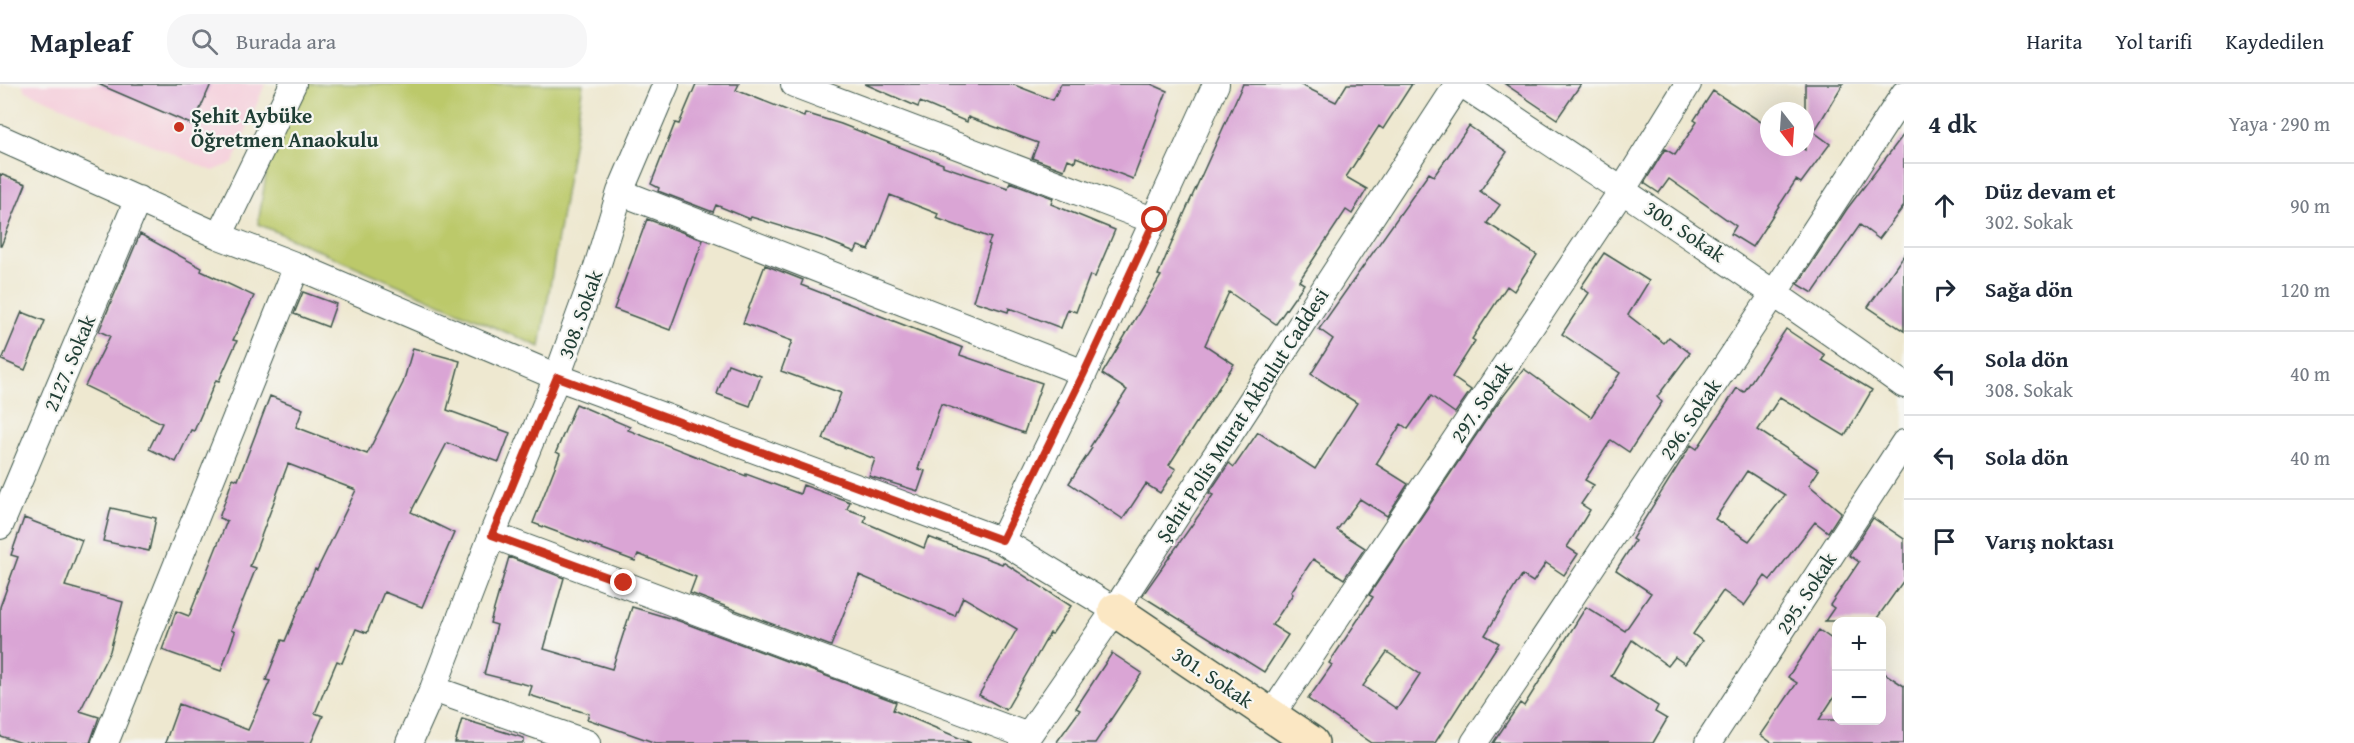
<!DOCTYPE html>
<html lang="tr">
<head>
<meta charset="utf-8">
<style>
  :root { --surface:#fff; --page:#f6f6f7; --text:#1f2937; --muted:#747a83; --line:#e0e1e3 }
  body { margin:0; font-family:"Gentium Book Plus",serif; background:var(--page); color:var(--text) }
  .controls { position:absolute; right:18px; bottom:18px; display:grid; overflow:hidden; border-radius:12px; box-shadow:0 6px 24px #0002 }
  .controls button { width:54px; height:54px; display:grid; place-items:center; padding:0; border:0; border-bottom:2px solid var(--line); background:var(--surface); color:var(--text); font:30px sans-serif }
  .compass { position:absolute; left:1760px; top:18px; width:54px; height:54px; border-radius:50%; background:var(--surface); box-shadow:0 6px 24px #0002; rotate:163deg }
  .stop { position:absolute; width:18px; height:18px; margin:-14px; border:4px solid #c8321e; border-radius:50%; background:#fff }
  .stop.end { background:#c8321e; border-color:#fff; box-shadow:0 2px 6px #0008 }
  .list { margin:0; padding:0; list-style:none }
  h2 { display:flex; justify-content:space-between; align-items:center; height:78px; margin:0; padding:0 24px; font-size:26px }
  h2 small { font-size:20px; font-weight:400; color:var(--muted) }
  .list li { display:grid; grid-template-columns:39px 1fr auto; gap:18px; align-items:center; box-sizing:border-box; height:84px; padding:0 24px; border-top:2px solid var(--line) }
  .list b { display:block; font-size:22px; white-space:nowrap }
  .list p { margin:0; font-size:20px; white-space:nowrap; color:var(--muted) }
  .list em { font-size:20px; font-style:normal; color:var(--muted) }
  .icon { flex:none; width:33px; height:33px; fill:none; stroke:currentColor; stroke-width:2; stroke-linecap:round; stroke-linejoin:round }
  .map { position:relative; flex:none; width:1904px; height:659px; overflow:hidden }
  header { display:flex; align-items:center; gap:36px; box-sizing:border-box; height:84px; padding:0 30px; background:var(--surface); border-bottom:2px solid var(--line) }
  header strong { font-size:28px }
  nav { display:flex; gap:33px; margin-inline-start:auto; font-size:21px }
  .search { width:420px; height:54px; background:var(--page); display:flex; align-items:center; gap:15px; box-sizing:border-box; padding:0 21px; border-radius:24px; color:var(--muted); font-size:22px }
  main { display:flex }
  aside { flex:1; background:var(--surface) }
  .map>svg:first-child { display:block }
</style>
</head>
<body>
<header>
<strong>Mapleaf</strong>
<div class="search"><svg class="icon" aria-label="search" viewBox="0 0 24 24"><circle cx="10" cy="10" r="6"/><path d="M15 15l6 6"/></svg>Burada ara</div>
<nav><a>Harita</a><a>Yol tarifi</a><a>Kaydedilen</a></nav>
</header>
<main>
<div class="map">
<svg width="1904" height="659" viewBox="0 0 1904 659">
  <rect width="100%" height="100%" fill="#f6f6f2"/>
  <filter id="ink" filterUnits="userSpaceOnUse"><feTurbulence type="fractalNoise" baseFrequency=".0167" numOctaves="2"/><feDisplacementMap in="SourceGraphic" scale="12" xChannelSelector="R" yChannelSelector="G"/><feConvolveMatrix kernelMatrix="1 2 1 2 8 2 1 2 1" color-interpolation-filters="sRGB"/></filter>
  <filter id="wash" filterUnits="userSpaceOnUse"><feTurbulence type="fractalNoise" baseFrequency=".008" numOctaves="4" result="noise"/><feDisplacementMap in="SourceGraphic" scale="24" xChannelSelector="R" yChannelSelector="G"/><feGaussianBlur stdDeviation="1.35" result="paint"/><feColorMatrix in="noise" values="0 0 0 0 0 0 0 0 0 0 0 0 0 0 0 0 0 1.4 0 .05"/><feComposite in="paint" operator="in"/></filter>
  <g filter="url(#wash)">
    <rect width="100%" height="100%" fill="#eee8d0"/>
    <path fill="#f5cfdb" d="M22,0H265L233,79L213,87L26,7Z"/>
    <path fill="#bcc96b" stroke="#6e8350" stroke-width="1.5" d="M281,0H583L540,263L258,140Z"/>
    <g id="blocks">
      <path fill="#daa5d5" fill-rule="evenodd" d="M98,0H211L193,41Z
        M696,0H739L736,6L804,33L805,29L841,40L943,80V82L1008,104L1010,98L1053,114L1051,120L1115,146L1095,193L1090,191L1076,228L1068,225L1061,244L1009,224L1008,228L973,217L990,161L988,160L991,154L936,134L938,130L890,111L869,166L858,162L855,168L820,154L751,133L750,135L716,121L713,128L658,107L659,104L651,100L675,39L679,40Z
        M865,0H1012L1053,16L1061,0H1151L1167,7L1133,95L1076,73L1075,78L1068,75L1064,86L1032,74L1038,59L968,33L967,38L920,18L918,23Z
        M1243,0H1299L1336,18L1347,0H1412L1383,45L1379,42L1346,93L1367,105L1352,130L1346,126L1299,197L1304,200L1276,240L1229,208L1205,261L1234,280L1169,381L1176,385L1160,409L1146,400L1123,435L1069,399L1092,364L1090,363L1127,306L1102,290L1161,192L1158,191L1185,128Z
        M1505,0H1581L1557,35Z
        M1805,0H1843L1814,48L1830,60L1801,99L1796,96L1752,163L1731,150L1736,142L1669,95L1659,109L1644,99L1665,65L1675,71L1697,38L1694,36L1713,7L1769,43V63H1800L1805,66Z
        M1469,42L1507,68L1480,107L1500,121L1487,139L1537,171L1514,207L1507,202L1472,255L1475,257L1452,293L1471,306L1455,329L1431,312L1408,345L1401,340L1376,380L1408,400L1387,432L1360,415L1337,446L1365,464L1344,495L1313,475L1291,508L1293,510L1272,541L1288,551L1264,588L1142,512L1213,411L1209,409L1229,379L1234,383L1258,348L1315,385L1357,319L1311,290L1333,255L1319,245L1429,89L1434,92Z
        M1904,50V122L1879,155L1860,141L1813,209L1798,200L1847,125Z
        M0,90L26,100L1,162H0Z
        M647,135L703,156L670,246L614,225Z
        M140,150L202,184L201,187L254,212L233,256L237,257L219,297L216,296L194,347L191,346L176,378L149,365L162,339L85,302L110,252L99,247Z
        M1604,169L1649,197L1628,231L1664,259L1669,253L1690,269L1657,313L1662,318L1629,368L1611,356L1585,396L1594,401L1581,420L1590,426L1567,463L1578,470L1564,491L1546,479L1533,498L1522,491L1485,551L1499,559L1435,659H1372L1308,615L1332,581L1329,579L1373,513L1369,511L1495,323L1524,285L1591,333L1620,289L1562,250L1589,209L1581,203ZM1387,568L1420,590L1397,625L1363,602Z
        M1904,171V247L1868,223Z
        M765,181L803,196L801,201L963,264L960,271L1042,299L1024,349L941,320L918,385L925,387L918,407L869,392L875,375L823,355L841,309L781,287L792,257L743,239Z
        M303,208L336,220L328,243L294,230Z
        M22,228L45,237L25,286L2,276Z
        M1786,245L1825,271L1822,276L1872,306L1845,352L1780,313L1758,346L1819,386L1809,401L1841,428L1828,448L1815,438L1770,496L1765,492L1744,522L1723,507L1693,550L1702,557L1685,580L1675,573L1668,582L1632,556L1611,592L1658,622L1655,628L1667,635L1653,659H1493L1520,619L1524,622L1586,523L1625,547L1651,509L1616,486L1635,457L1632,455L1691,361L1697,365L1737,304L1744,308ZM1747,387L1785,411L1749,457L1715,435Z
        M413,264L460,277L447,326L510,349L499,378L447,359L411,428L454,449L422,523L384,508L367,549L356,545L342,579L337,577L315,629L323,632L311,659H165L179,620L248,646L270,597L266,596L282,556L285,557L315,485L317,486L356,406L288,380L250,482L256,484L231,546L235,548L221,587L162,566L176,527L189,532L227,437L219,434L233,394L238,396L270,312L303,325L296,343L367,370L403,299Z
        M728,280L761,292L750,322L717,310Z
        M576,320L630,343L628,346L746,392V390L800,410L803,401L850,418L847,425L866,432L864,438L924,464L928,453L1002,480L1003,478L1071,522L1052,550L1050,549L1006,626L979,611L1017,545L963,513L955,532L859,491L831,562L690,509L696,493L638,470L635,477L533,439L560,370L556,368Z
        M111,424L156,434L149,467L103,457Z
        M24,434L82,456L65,502L123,518L110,567L80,627L99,633L90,659H22L0,652V523L18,473L11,471Z
        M1873,434L1904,455V496L1875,537H1825L1834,524L1830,521L1859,478L1849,471Z
        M509,473L564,494L544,565L612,585L632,523L679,537L896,618L893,626L971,659H656L587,635L589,630L529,611L532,602L484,590L497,541L490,539Z
        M1819,546L1836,558V610L1819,636H1881V587L1904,602V659H1772L1761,651L1797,599L1788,593Z
        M1112,569L1142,589L1095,659H1056L1080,626L1076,624Z
        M462,635L524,654V659H455Z"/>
    </g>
  </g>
  <g filter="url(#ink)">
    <use href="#blocks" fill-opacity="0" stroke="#3e574b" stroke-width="1.5"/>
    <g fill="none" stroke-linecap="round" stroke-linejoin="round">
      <g stroke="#3e574b" stroke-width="28">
        <path id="street" d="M794,0L1155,137
          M1462,0C1611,98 1759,197 1904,301
          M0,54L219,152L297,182L557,293L1002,457L1115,526
          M620,108L1084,289
          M219,152L293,0
          M0,442L138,115
          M492,451L1028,652
          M1002,457L1084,289L1216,0
          M433,605L587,659
          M1270,633L1623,105L1688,0
          M105,659L297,182
          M409,659L433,605L492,451L557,293L597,183L620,108L666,0
          M1023,659L1115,526L1458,0
          M1474,659L1775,208L1904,10
          M1708,659L1904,359"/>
      </g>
      <g stroke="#3e574b" stroke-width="36">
        <path id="secondary" d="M1115,526L1312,659"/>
      </g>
      <use href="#street" stroke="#fff" stroke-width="26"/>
      <use href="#secondary" stroke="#fbe7c3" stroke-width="33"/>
    </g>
  </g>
  <g fill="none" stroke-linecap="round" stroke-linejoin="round" filter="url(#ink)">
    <path stroke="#c8321e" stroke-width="8" d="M624,499L492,451L557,293L1002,456L1084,289L1155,136"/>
  </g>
  <circle fill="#c8321e" stroke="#f6f6f2" stroke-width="2" cx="179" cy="43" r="6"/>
  <g text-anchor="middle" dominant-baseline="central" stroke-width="4.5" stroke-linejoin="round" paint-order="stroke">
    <g font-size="21" font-weight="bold" fill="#1f3d34" stroke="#f6f6f2" text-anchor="start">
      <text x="191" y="31">Şehit Aybüke<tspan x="191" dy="24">Öğretmen Anaokulu</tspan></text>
    </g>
    <g font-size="21" fill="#1f3d34" stroke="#f6f6f2">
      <text transform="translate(1685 147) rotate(34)">300. Sokak</text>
      <text transform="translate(580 230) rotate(-70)">308. Sokak</text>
      <text transform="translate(69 279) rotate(-67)">2127. Sokak</text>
      <text transform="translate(1481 318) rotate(-56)">297. Sokak</text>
      <text transform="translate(1242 331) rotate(-57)">Şehit Polis Murat Akbulut Caddesi</text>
      <text transform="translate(1690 335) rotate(-56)">296. Sokak</text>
      <text transform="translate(1806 509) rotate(-57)">295. Sokak</text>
      <text transform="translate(1213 593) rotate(34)">301. Sokak</text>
    </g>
  </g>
</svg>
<div class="controls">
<button>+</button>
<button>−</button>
</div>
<svg class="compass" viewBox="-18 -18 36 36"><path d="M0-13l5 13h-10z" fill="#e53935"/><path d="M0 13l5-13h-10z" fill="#747a83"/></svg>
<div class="stop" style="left:1155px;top:136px"></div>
<div class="stop end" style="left:624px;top:499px"></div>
</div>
<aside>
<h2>4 dk<small>Yaya · 290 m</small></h2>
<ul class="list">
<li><svg class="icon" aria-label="ahead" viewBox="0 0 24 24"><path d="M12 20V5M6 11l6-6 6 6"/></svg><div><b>Düz devam et</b><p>302. Sokak</p></div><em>90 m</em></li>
<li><svg class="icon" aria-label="right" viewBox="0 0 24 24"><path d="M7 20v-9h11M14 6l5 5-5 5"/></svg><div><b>Sağa dön</b></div><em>120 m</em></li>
<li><svg class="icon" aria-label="left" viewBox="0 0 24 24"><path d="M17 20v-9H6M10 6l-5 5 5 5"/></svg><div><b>Sola dön</b><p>308. Sokak</p></div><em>40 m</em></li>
<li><svg class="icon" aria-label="left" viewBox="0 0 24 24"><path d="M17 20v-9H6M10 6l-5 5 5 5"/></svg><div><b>Sola dön</b></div><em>40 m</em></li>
<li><svg class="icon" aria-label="arrive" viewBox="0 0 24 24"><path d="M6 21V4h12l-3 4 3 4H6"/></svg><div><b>Varış noktası</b></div></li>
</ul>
</aside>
</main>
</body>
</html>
